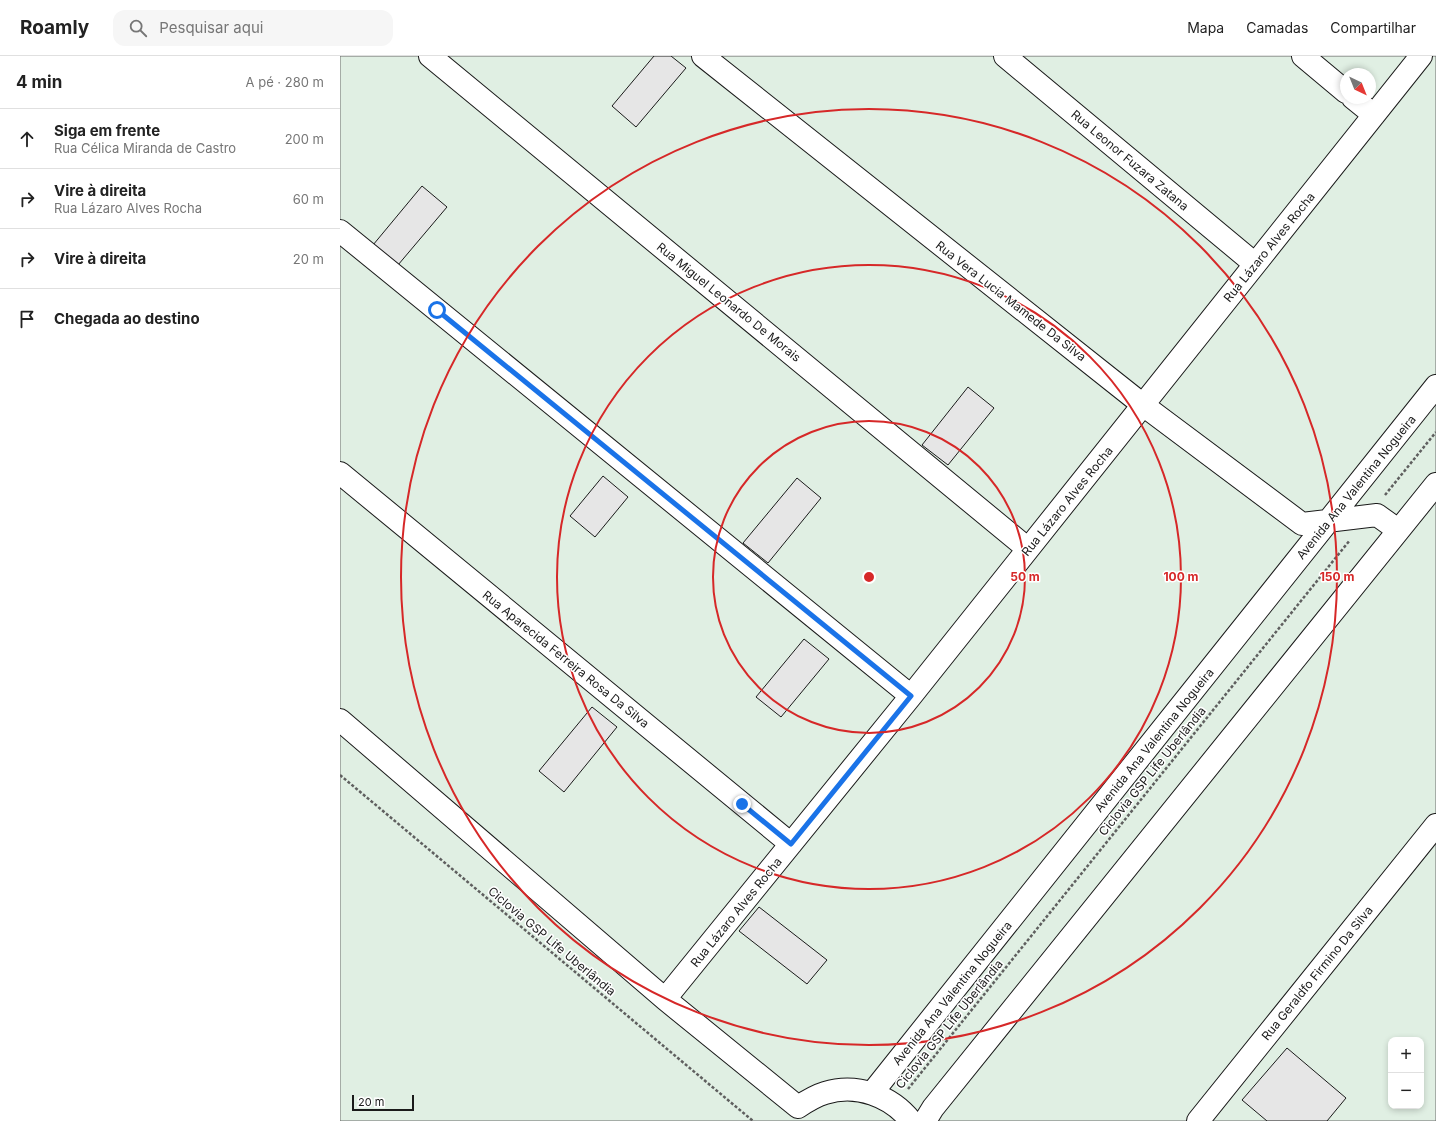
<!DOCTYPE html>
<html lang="pt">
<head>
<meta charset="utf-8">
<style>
  :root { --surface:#fff; --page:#f6f6f6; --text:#222; --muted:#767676; --line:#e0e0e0 }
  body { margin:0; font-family:Inter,sans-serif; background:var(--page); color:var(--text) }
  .controls { position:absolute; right:12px; bottom:12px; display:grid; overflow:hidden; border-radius:8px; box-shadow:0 2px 6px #0003 }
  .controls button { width:36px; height:36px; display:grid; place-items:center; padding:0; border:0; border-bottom:1px solid var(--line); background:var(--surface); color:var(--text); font:20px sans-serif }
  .compass { position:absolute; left:1000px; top:12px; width:36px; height:36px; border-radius:50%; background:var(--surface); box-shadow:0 2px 6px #0003; rotate:137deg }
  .scale { position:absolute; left:12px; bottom:10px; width:62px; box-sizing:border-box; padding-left:4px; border:2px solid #1a1a1a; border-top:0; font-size:11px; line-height:14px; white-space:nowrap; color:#1a1a1a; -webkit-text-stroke:3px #fff; paint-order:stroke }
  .stop { position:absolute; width:12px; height:12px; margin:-9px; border:3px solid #1a73e8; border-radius:50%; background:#fff }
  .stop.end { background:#1a73e8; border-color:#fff; box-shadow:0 1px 4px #0008 }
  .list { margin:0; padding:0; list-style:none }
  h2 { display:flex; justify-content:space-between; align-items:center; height:52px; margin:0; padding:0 16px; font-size:17px }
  h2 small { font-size:13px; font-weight:400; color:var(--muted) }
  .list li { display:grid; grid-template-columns:26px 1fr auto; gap:12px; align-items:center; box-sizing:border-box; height:60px; padding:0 16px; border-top:1px solid var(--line) }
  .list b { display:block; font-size:15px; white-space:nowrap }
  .list p { margin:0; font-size:13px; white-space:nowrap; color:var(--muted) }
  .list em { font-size:13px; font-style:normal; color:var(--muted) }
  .icon { flex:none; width:22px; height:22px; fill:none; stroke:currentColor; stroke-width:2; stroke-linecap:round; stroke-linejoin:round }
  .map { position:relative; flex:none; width:1096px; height:1065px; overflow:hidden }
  header { display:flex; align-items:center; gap:24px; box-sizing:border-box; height:56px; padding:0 20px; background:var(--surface); border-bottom:1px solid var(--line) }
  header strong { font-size:19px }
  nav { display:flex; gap:22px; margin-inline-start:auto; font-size:14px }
  .search { width:280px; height:36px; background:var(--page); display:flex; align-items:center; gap:10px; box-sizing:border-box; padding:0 14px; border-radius:12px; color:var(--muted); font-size:15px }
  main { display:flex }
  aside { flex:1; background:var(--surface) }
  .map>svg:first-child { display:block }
</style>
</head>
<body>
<header>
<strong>Roamly</strong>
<div class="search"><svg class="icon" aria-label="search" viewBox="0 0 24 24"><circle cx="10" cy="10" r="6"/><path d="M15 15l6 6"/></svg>Pesquisar aqui</div>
<nav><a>Mapa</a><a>Camadas</a><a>Compartilhar</a></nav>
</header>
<main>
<aside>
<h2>4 min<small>A pé · 280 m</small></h2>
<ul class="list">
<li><svg class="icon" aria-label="ahead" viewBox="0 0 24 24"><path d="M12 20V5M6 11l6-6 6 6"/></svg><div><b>Siga em frente</b><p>Rua Célica Miranda de Castro</p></div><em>200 m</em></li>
<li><svg class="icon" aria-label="right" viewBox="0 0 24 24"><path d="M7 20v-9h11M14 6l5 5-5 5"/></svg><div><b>Vire à direita</b><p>Rua Lázaro Alves Rocha</p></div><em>60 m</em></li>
<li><svg class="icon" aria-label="right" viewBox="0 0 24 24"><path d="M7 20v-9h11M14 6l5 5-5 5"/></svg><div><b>Vire à direita</b></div><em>20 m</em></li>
<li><svg class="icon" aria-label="arrive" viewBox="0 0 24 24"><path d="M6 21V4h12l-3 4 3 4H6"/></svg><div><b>Chegada ao destino</b></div></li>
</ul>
</aside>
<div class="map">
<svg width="1096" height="1065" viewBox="0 0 1096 1065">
  <rect width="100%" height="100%" fill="#fff"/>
  <path fill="#e0efe3" stroke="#6a6a6a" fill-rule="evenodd" d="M0,0H1096V1065H0ZM1006,18H1030V42H1006ZM1051,984H1081V1050H1051Z"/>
  <path fill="#e6e6e6" stroke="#1a1a1a" d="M314,0H331L346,12L296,71L272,50Z
    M82,130L107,151L58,209L33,189Z
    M628,331L654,352L608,409L582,389Z
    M263,420L288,441L255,481L230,460Z
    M457,422L481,442L428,507L403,487Z
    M464,583L489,603L441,661L416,641Z
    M252,651L277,671L224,736L199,715Z
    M419,851L487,904L467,928L399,875Z
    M947,992L1006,1042L987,1065H927L902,1044Z"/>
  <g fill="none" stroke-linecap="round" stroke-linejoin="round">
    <g stroke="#1a1a1a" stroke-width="24">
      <path id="minor" d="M90,0L688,493
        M363,0L803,349L962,468L1037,459L1058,474
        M665,0L915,208
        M963,0L1006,36
        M1013,42L1034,59
        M0,175L571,640
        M0,417L451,788
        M0,664L325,943L458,1051C467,1045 475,1040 485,1037C517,1027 551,1040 571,1065
        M325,943L571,640L1081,0
        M532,1037L1096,330
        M585,1065L593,1052L1096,428
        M858,1065L1096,769"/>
    </g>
    <path stroke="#5f5f5f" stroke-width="2.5" stroke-dasharray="3 2" stroke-linecap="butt" d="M1045,439L1096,376
      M0,719L413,1065
      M568,1033L1010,484"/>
    <use href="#minor" stroke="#fff" stroke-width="22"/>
  </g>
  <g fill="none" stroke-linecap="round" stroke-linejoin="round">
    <path stroke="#1a73e8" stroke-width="5" d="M97,254L571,640L451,788L402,748"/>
  </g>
  <g fill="none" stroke="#d62828" stroke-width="2">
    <circle cx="529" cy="521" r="156"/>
    <circle cx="529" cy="521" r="312"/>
    <circle cx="529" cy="521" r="468"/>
  </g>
  <g text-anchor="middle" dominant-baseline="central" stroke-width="3" stroke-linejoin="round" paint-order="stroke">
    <g font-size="12" fill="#1a1a1a" stroke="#fff">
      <text transform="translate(790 104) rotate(40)">Rua Leonor Fuzara Zatana</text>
      <text transform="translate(929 191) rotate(-51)">Rua Lázaro Alves Rocha</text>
      <text transform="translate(671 245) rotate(38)">Rua Vera Lucia Mamede Da Silva</text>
      <text transform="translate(389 246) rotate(39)">Rua Miguel Leonardo De Morais</text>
      <text transform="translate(1016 431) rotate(-51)">Avenida Ana Valentina Nogueira</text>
      <text transform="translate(727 445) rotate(-51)">Rua Lázaro Alves Rocha</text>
      <text transform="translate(226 603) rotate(39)">Rua Aparecida Ferreira Rosa Da Silva</text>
      <text transform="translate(814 684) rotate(-51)">Avenida Ana Valentina Nogueira</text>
      <text transform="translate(812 715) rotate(-51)">Ciclovia GSP Life Uberlândia</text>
      <text transform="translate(396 856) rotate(-51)">Rua Lázaro Alves Rocha</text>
      <text transform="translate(212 885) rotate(40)">Ciclovia GSP Life Uberlândia</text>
      <text transform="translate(977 917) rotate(-51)">Rua Geraldfo Firmino Da Silva</text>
      <text transform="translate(612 937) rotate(-51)">Avenida Ana Valentina Nogueira</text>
      <text transform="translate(609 968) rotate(-51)">Ciclovia GSP Life Uberlândia</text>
    </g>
  </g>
  <circle cx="529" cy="521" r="6" fill="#d62828" stroke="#fff" stroke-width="2"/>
  <g font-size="12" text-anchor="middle" font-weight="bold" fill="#d62828" stroke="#fff" stroke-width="3" stroke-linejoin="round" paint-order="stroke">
    <text x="685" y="525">50 m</text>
    <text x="841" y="525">100 m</text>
    <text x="997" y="525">150 m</text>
  </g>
</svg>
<div class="controls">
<button>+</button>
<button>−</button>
</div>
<svg class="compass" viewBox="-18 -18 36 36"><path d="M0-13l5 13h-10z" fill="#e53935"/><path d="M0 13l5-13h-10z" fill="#767676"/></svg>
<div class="scale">20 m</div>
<div class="stop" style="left:97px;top:254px"></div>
<div class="stop end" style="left:402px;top:748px"></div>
</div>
</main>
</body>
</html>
